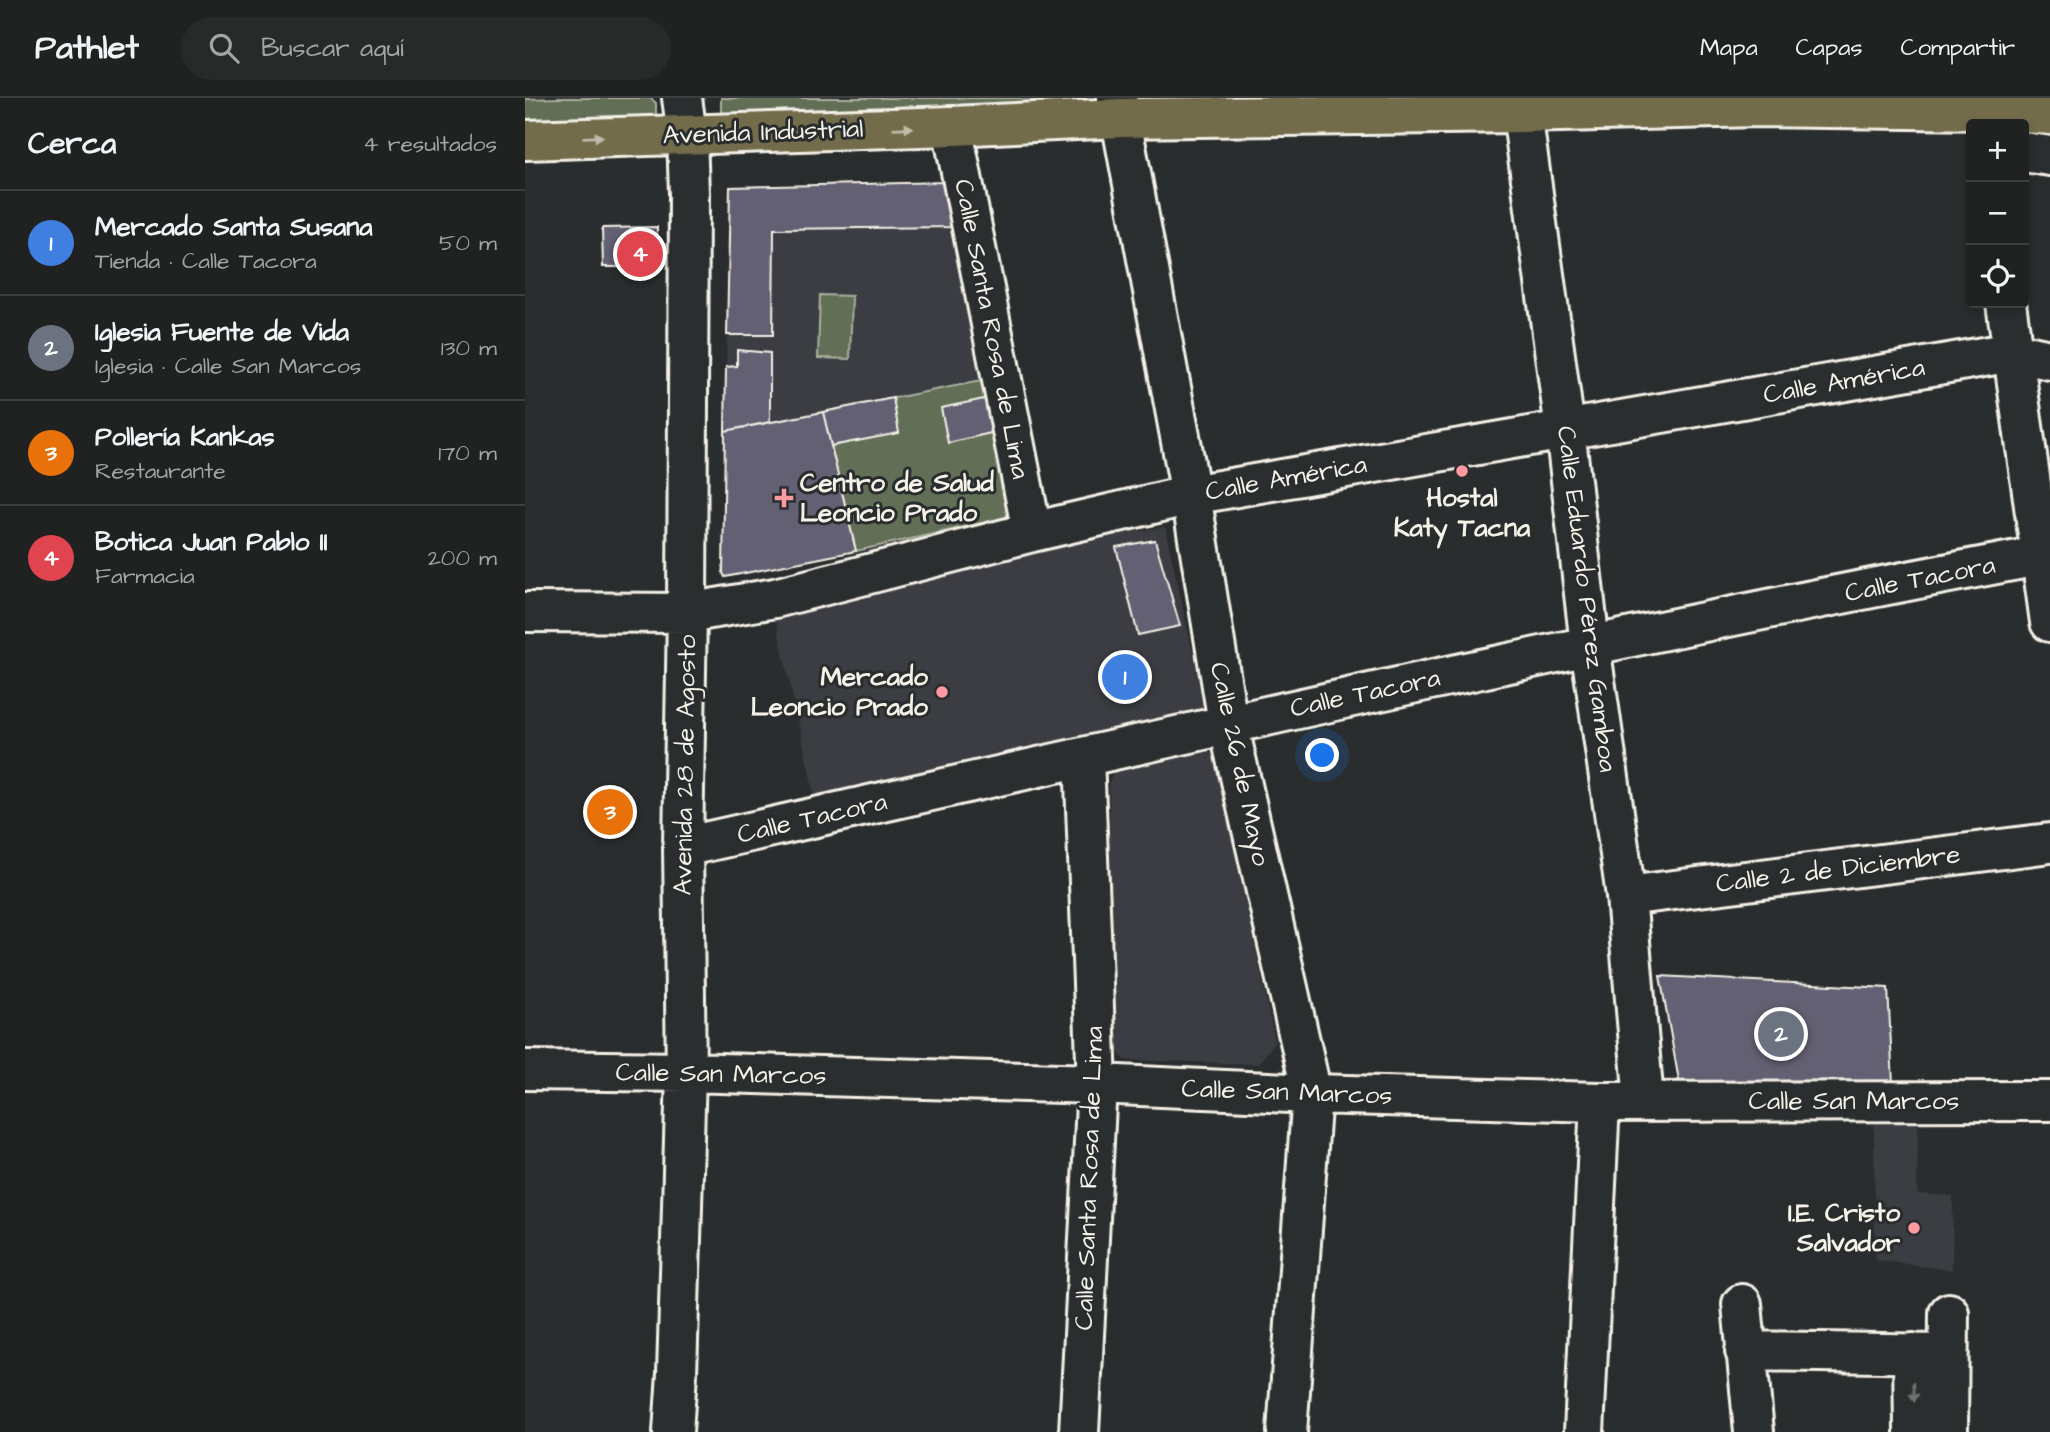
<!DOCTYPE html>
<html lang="es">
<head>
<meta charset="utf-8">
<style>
  :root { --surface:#202222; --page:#282a2a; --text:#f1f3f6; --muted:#a2a4a5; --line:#3d3f40; --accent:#b45309 }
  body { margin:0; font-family:"Architects Daughter",sans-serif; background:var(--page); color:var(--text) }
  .controls { position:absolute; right:21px; top:21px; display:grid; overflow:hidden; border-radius:7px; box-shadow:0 4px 10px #0003 }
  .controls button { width:63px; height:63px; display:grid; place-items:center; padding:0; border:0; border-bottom:2px solid var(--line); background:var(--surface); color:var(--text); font:35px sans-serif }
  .you { position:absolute; left:798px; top:658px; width:24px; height:24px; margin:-18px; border:5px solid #fff; border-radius:50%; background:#1a73e8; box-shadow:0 0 0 10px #1a73e833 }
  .badge { display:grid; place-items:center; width:46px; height:46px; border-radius:50%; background:var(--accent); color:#fff; font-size:23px; font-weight:700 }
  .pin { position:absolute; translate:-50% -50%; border:4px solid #fff; box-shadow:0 2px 7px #0006 }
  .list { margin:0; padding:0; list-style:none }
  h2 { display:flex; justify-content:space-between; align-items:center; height:91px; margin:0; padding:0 28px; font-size:30px }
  h2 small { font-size:23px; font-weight:400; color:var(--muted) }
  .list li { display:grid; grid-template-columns:46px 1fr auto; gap:21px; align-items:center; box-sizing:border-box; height:105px; padding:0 28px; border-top:2px solid var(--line) }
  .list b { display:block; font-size:26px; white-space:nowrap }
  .list p { margin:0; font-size:23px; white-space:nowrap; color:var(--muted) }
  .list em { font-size:23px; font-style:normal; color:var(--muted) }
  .icon { flex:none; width:38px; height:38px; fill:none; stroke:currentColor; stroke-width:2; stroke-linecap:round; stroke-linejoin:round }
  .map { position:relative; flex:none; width:1525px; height:1334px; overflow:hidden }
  header { display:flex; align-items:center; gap:42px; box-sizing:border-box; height:98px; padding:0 35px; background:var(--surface); border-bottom:2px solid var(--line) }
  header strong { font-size:33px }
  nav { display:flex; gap:38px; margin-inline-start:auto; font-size:24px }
  .search { width:490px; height:63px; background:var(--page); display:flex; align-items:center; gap:18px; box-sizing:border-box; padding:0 24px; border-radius:38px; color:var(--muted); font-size:26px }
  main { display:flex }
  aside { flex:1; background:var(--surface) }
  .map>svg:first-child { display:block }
</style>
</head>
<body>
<header>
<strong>Pathlet</strong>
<div class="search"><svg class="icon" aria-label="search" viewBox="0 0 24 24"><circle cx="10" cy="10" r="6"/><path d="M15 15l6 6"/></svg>Buscar aquí</div>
<nav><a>Mapa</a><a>Capas</a><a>Compartir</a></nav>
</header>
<main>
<aside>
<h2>Cerca<small>4 resultados</small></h2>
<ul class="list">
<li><span class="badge" style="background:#3f7fe0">1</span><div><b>Mercado Santa Susana</b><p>Tienda · Calle Tacora</p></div><em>50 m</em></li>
<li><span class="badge" style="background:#6b7280">2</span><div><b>Iglesia Fuente de Vida</b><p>Iglesia · Calle San Marcos</p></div><em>130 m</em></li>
<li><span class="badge" style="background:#e8710a">3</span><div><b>Pollería Kankas</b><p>Restaurante</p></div><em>170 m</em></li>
<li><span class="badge" style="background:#e0444e">4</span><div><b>Botica Juan Pablo II</b><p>Farmacia</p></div><em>200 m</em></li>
</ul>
</aside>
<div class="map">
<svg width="1525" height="1334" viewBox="0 0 1525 1334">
  <rect width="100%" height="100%" fill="#2a2d2e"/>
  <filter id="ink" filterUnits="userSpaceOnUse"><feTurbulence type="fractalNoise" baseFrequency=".0143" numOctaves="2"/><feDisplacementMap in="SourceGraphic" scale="14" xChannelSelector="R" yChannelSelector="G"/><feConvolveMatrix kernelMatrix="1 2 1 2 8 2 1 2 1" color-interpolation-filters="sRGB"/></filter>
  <g filter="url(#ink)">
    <path fill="#3b3c43" d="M422,84L461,282L200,333L205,89Z
      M640,429L682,620L291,704L250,518L506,449Z
      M678,654L690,657L750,944L733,966L600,962L588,949L584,684L590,672Z
      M1349,1026H1393L1392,1096L1428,1098L1427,1172L1350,1162Z"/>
    <path fill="#626e56" stroke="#abb09f" stroke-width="2" d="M36,0H125L131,5V18L125,25L0,30V1Z
      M196,0H562L554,8L205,21L196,16Z
      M295,197L327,198L325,261L293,260Z
      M461,282L485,419L331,453L298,314Z"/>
    <path fill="#636073" stroke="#f4f1e8" stroke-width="2" d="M422,84L430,129L249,131L248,237H202L205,89Z
      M132,129V169H78L77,130Z
      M212,252L245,255V324L200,333L201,269L212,268Z
      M368,300L374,335L306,348L298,314Z
      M464,300L470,334L423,345L416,310Z
      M298,314L331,453L200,479L198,475L200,333Z
      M630,442L655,528L613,537L591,449Z
      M1135,878L1363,890L1368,986L1154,983Z"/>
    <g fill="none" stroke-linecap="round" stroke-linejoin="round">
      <g stroke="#f4f1e8" stroke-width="44">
        <path id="minor" d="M592,0L666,397L703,625L787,996L762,1334
          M995,0L1040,331L1065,547L1101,798L1119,1003
          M427,28L507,434
          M1499,54L1525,58
          M1481,205L1525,524
          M0,514L162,515L250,500L507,434L666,397L1487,254L1525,262
          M158,749C613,647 1067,541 1525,456
          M1101,798L1525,745
          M0,972L161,974L572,986L787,996L1075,1004L1525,1003
          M1217,1206L1229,1334
          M1220,1253L1422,1256
          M1388,1255L1389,1334
          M148,1334L152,1276L161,974L158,749L162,515L164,96L162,36L157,0
          M554,1334L572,986L559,659
          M1059,1334L1075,1004
          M1423,1334L1424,1215"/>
      </g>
      <g stroke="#f4f1e8" stroke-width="44">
        <path id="major" d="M0,42L427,28L595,20L997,15L1233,9L1459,12L1525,17"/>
      </g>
      <use href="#minor" stroke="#2a2d2e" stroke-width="38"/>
      <use href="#major" stroke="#726c4b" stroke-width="38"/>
    </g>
    <defs><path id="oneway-solid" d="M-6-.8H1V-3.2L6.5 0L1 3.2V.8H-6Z" transform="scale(1.75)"/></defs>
    <g fill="#c0bca9">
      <use href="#oneway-solid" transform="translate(378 30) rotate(-2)"/>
      <use href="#oneway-solid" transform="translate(68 39) rotate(-2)"/>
    </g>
    <use fill="#71726f" href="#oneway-solid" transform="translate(1389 1294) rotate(89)"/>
  </g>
  <g fill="#ff9aa2" stroke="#2a2d2e" stroke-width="2.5">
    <circle cx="937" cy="373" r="7"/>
    <path d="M255.5 389.5h7v7h7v7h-7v7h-7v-7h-7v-7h7z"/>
    <circle cx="417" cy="594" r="7"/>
    <circle cx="1389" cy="1130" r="7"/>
  </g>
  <g text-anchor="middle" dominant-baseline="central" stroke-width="6" stroke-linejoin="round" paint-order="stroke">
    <g font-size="26" fill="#f4f1e8" stroke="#2a2d2e">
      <text transform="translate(238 34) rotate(-2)">Avenida Industrial</text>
      <text transform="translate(467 231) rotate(79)">Calle Santa Rosa de Lima</text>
      <text transform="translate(1319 283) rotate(-10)">Calle América</text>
      <text transform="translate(761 380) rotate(-10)">Calle América</text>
      <text transform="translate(1395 481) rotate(-11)">Calle Tacora</text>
      <text transform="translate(1062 501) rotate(83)">Calle Eduardo Pérez Gamboa</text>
      <text transform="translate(840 595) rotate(-12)">Calle Tacora</text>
      <text transform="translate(715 666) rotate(78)">Calle 26 de Mayo</text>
      <text transform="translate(160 667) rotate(-89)">Avenida 28 de Agosto</text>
      <text transform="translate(287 720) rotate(-13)">Calle Tacora</text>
      <text transform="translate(1313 771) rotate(-7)">Calle 2 de Diciembre</text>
      <text transform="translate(196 976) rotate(1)">Calle San Marcos</text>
      <text transform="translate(762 994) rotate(2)">Calle San Marcos</text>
      <text x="1329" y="1003">Calle San Marcos</text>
      <text transform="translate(564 1080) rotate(-88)">Calle Santa Rosa de Lima</text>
    </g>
    <g font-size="26" font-weight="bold" fill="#f4f1e8" stroke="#2a2d2e" text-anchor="end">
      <text x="275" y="385" text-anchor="start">Centro de Salud<tspan x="275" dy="30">Leoncio Prado</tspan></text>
      <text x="937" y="400" text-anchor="middle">Hostal<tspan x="937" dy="30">Katy Tacna</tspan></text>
      <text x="403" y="579">Mercado<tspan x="403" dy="30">Leoncio Prado</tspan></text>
      <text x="1375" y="1115">I.E. Cristo<tspan x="1375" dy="30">Salvador</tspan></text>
    </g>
  </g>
</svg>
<div class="controls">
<button>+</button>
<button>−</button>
<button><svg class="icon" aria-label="locate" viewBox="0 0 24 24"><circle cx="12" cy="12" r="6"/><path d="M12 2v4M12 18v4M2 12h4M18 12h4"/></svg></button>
</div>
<div class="you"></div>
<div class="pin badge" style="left:600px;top:579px;background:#3f7fe0">1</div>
<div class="pin badge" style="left:1256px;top:936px;background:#6b7280">2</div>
<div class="pin badge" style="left:85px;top:714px;background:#e8710a">3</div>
<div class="pin badge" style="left:115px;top:156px;background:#e0444e">4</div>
</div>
</main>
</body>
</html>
